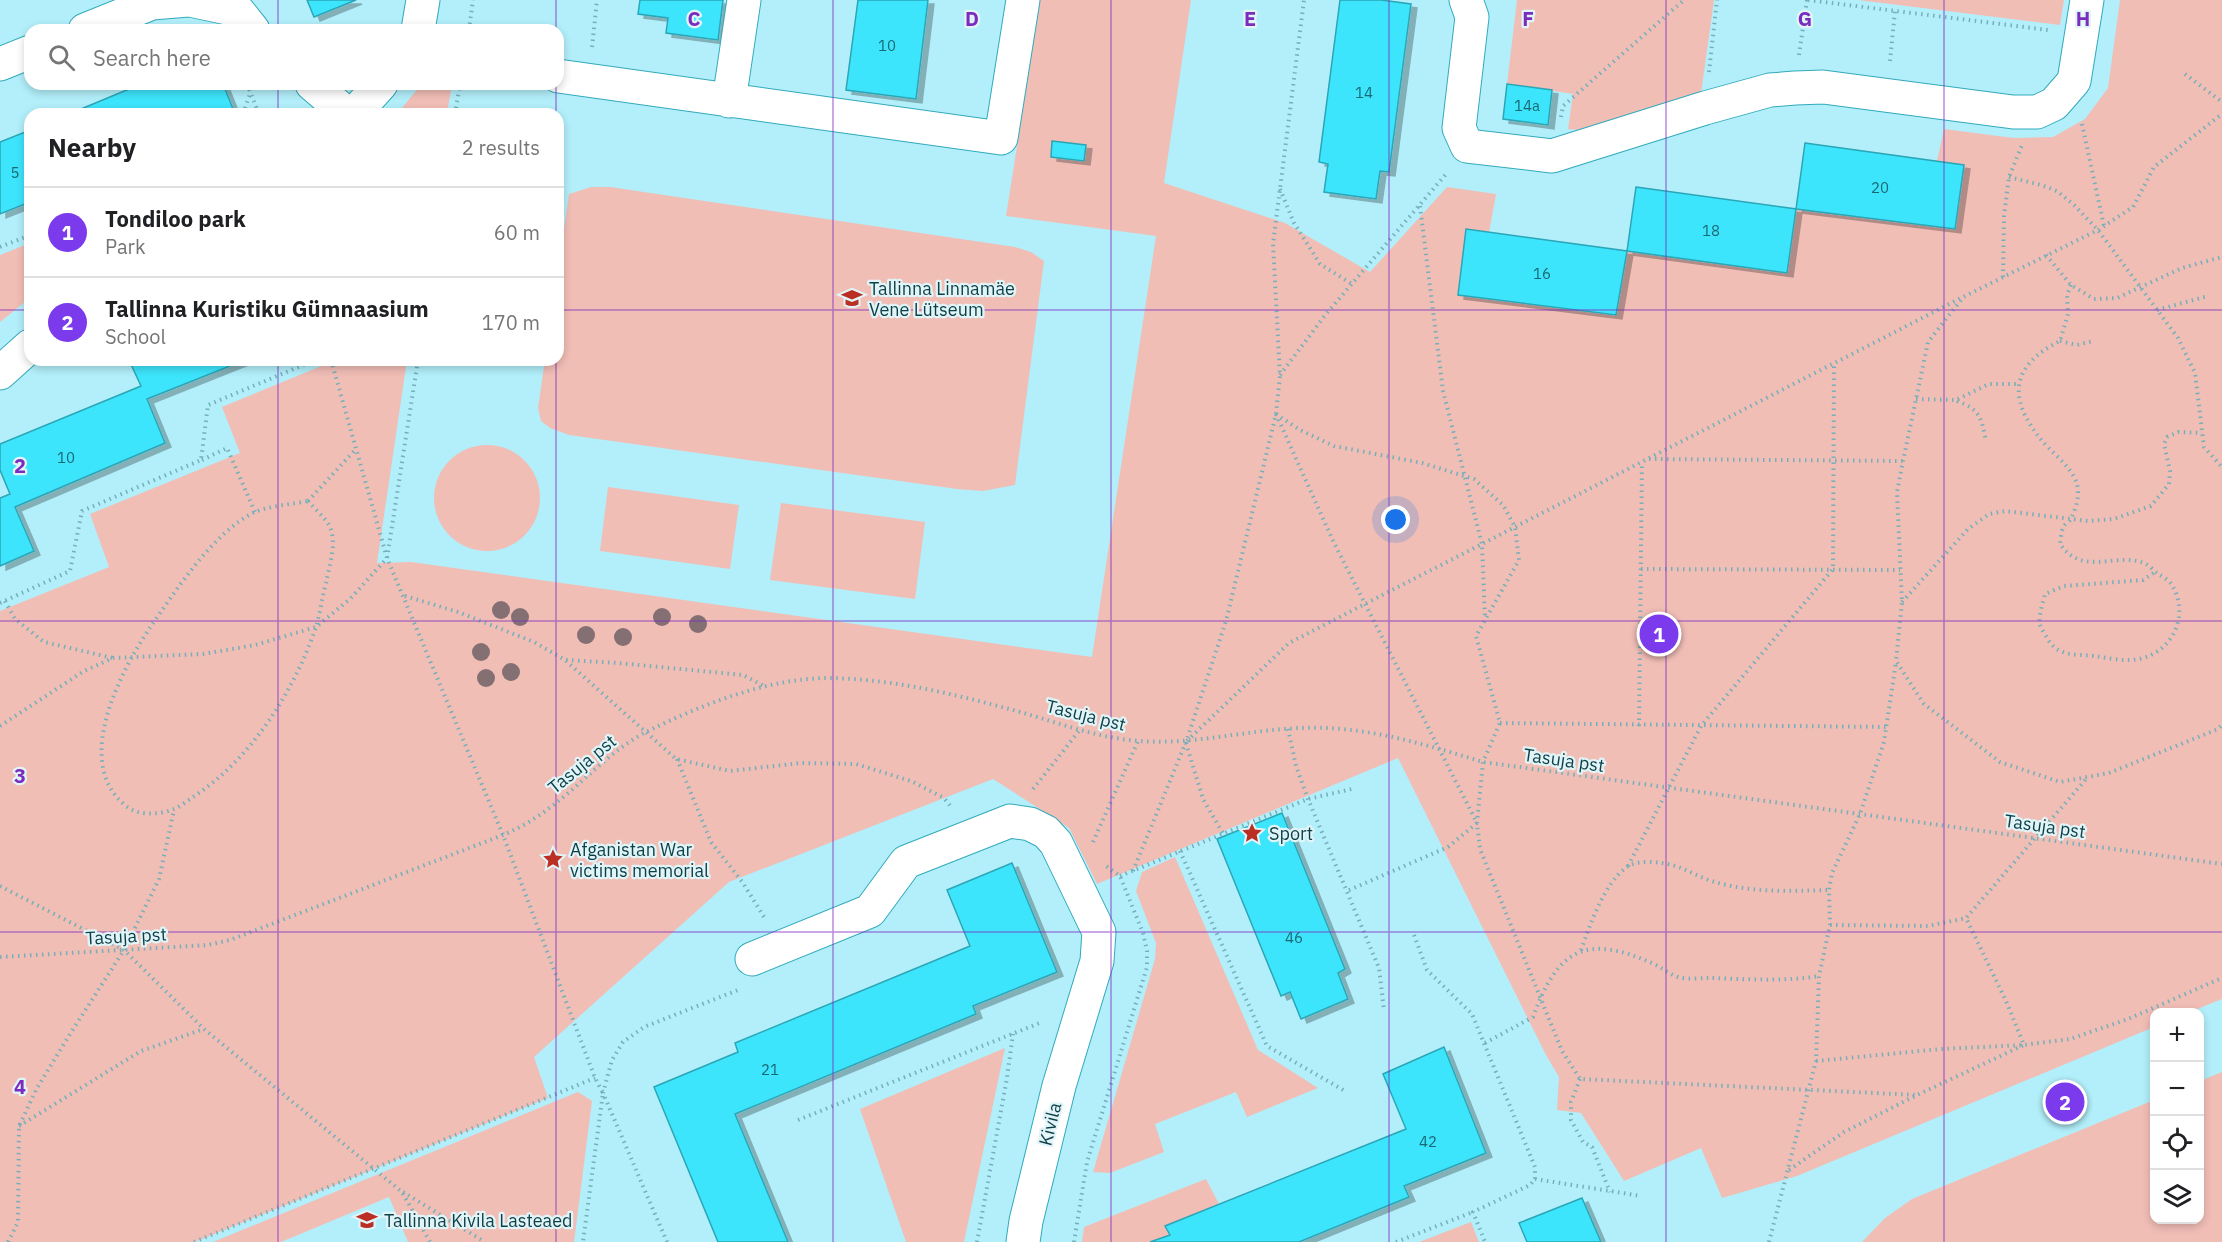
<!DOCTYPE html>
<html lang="en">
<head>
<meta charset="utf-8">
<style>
  :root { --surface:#fff; --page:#f2f2f2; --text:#202124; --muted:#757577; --line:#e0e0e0; --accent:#7c3aed }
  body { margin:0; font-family:"IBM Plex Sans",sans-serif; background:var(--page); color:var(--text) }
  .controls { position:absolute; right:18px; bottom:18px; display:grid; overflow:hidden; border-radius:12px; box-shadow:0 3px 9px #0003 }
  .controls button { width:54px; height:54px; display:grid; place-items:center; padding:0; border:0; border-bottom:2px solid var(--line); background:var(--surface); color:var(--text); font:30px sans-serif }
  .you { position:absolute; left:1396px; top:520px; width:21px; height:21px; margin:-15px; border:4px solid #fff; border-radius:50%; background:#1a73e8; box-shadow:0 0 0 9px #1a73e833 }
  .badge { display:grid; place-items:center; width:39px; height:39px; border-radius:50%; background:var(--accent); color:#fff; font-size:20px; font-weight:700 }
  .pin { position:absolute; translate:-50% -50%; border:3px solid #fff; box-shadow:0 2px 6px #0006 }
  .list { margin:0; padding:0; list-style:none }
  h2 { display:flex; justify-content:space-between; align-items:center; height:78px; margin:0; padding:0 24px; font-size:26px }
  h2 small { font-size:20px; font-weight:400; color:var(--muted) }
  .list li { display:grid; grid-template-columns:39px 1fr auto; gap:18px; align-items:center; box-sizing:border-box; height:90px; padding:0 24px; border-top:2px solid var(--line) }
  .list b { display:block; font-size:22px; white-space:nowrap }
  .list p { margin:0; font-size:20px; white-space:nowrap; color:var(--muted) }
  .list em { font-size:20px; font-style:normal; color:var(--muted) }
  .icon { flex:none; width:33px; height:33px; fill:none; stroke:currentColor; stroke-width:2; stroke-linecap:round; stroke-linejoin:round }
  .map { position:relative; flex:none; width:2222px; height:1242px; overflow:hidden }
  .search { position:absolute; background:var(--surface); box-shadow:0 3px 9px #0003; left:24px; top:24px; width:540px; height:66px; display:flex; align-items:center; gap:15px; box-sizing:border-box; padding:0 21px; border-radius:18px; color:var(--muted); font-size:22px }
  .panel { position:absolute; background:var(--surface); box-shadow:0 3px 9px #0003; left:24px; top:108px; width:540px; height:258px; border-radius:18px }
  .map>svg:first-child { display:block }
</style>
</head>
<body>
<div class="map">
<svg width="2222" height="1242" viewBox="0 0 2222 1242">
  <defs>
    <filter id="shadow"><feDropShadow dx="6" dy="4" stdDeviation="0" flood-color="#0004"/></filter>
  </defs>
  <rect width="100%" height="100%" fill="#b2effa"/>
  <path fill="#f1beb6" d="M1040,0H1191L1164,183L1285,223L1370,272L1447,187L1496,194L1489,233L1466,229L1458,295L1616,315L1627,251L1786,273L1796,209L1955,229L1964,165L1937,161L1944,129L2014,138L2053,137L2085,119L2108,88L2120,0H2222V999L2190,1012H2154V1027L1797,1176L1722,1198L1701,1148L1624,1181L1581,1113L1557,1110L1559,1077L1546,1055L1398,758L1097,884L1069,828L993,779L729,882L534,1057L548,1098L195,1242H0V611L109,567L90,514L240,453L222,407L336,360H407L377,563L411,562L1092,657L1156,236L1006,216Z
    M1517,0H1714L1701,94L1591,131L1568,129L1573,94L1507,84Z
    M1858,0H2064L2060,25Z
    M426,84H452L447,114H397L420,86Z
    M591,187H610L1015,247L1031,252L1044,261L1015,485L983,491L957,489L569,435L550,428L541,421L538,408L545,360H558V271L569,194Z
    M30,243V298L0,322V255Z
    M434 498a53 53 0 1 1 106 0a53 53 0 1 1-106 0Z
    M608,487L739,505L730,569L600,551Z
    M781,503L925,522L915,599L770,580Z
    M1175,857L1258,1050L1318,1088L1247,1117L1236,1092L1155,1124L1164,1152L1110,1173L1093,1172L1155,959L1156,943L1136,891L1142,872Z
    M1005,1048L964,1242H906L860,1109Z
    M2222,1072V1242H1862L1885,1218L1912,1199L2154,1100V1220H2200V1081Z
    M578,1092L592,1101L574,1242H408L389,1197L281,1242H213Z
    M1206,1179L1219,1204L1165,1227L1170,1235L1150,1242H1082L1084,1227Z
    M1471,1222L1479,1242H1419Z"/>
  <path fill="#3ce5fc" stroke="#2ba6b7" stroke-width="1.5" filter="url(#shadow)" d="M307,0H356L314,17Z
    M640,0H723L718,40L666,33L668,18L638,14Z
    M858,0H928L916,99L846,90Z
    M1340,0H1381L1411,4L1389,172L1380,171L1376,199L1324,192L1328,164L1319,162Z
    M141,84H223L235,114H69Z
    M1507,84L1552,90L1548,125L1503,119Z
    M30,130V202L0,214V142Z
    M1052,141L1086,145L1084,161L1051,157Z
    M1805,143L1964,165L1955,229L1796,209Z
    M1636,187L1796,209L1787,273L1627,251Z
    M1466,229L1627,251L1616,315L1458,295Z
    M129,360H245L147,399L165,443L15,507L34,551L0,566V498L10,494L0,470V444L141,386Z
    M1282,813L1345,969L1338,973L1348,999L1301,1019L1290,992L1281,996L1217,839Z
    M1012,863L1057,972L973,1006L976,1014L735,1114L788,1242H718L654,1087L738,1052L735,1043L970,946L947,890Z
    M1444,1047L1486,1153L1404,1186L1409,1197L1299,1242H1150L1170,1235L1165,1226L1406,1129L1383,1074Z
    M1582,1198L1601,1242H1527L1519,1223Z"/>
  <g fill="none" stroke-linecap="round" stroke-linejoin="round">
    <g stroke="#31aabb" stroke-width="35">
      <path id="minor" d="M190,0L237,10L253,30
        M1466,0L1472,17L1459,128L1467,146L1552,156L1705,108L1770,90L1795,88L1823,87L2013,112H2037L2054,104L2074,81L2087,0
        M85,30L152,3L188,0
        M418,30L423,0
        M0,64L30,52
        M558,76L1001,138L1023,0
        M312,84L347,114
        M729,101L744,0
        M354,114L381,84
        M0,373L30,346
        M752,959L870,911L906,862L1010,821L1030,824L1046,832L1056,843L1099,932L1097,961L1059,1086L1026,1221L1023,1242"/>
    </g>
    <path stroke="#76afb9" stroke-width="4" stroke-dasharray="1.5 4.5" stroke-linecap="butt" d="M1808,0L2048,30
      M469,30L473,0
      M592,47L597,0
      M1799,55L1807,0
      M1890,61L1895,11
      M1709,72L1717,0
      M2185,74L2222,102
      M247,84L259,114
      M243,114L250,94
      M455,114L460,84
      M1561,117L1563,106L1684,0
      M2082,124L2104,226
      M2009,177L2041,185L2057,191L2074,205L2098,230L2178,338L2195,373L2204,447L2222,467
      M1280,189L1294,223L1320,264L1352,284
      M1420,206L1443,391L1482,544L1485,619
      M0,247L30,235
      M2046,255L2071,285L2094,299L2117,298L2182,268L2222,257
      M2003,277L2004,216L2009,177L2022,145
      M2071,285L2067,295L2068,314L2060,341C2012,365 2007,396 2039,437C2050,452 2071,465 2077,484C2080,495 2076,510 2070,520C2069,522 2065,524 2064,526C2061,531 2061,539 2060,544C2083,577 2115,552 2144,563C2149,565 2154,571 2158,574C2163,577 2169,580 2172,585C2190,615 2173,652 2139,659C2124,662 2108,658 2094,656C2076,654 2060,657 2049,641C2046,636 2042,630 2040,625C2038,616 2043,603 2045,594L2064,586L2143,580L2155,572
      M1961,300L1928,342L1903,461L1897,492L1902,602L1896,661L1924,704L2000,762L2060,782L2109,773L2218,729L2222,725
      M2157,310L2208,296
      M2060,341L2077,345L2093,341
      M331,360L387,558L503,835L595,1078L603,1093L583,1242
      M1280,375L1326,314L1447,173
      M1916,399L1956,400L1989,384H2017
      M1957,401C1981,410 1981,418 1986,441
      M1276,414L1300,430L1334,446L1422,463L1474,479L1503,505L1515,527L1519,560L1476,636L1500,723L1483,762L1477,823L1480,849L1562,1051L1580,1079L1917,1095
      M1276,414L1334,543L1477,823L1448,847L1347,891
      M1649,459L1903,461
      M202,460L227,448L255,512
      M308,501C315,509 324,517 329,525C338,542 329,566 326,583C322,598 320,613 316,627C294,692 250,760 193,797C187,801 180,807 174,809C159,815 138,816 126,806C72,763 120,673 149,629C174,593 214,531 255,512C269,506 293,504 308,501Z
      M308,501L356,449
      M1641,569L1900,570
      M405,596L458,612L534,642L565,660L676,759L730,771L801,763L856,764L911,781L944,798L952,808
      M5,601L15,619L44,642L113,658
      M1902,602L1968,529L1989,514L2005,511L2088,521L2114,519L2151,506L2169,484L2170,471L2164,444L2167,437L2178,432L2202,433
      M0,603L70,571L82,511L201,460L208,405L315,360
      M566,660L618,663L743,675L764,686
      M1500,723L1886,727
      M0,726L84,671L113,658L203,654L255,645L316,627L350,599L387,558L418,360
      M1639,726L1642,462
      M1288,729L1296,766L1308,799L1379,968L1384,1010
      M1187,741L1289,643L1963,297L2098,230L2133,207L2154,167L2222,114
      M1186,743L1203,799L1224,835
      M677,759L711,842L743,883L764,917
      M1033,789L1079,731
      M1093,842L1138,741
      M1180,851L1267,1046L1345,1091
      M1628,866L1701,726L1833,569L1834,363
      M1133,871L1186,742L1226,621L1276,414L1280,376L1273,244L1304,0
      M1120,876L1308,799L1352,789
      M0,886L124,950L204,1029L402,1192L430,1242
      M1830,925L1928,926L1966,918L2087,778
      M1414,935L1427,970L1472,1014L1535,1167V1179L1530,1185L1473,1212L1485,1242
      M1581,950C1590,925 1604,883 1627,867C1638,859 1660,862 1672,865C1687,869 1700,878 1715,882C1752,893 1790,891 1829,890
      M0,957L208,945L230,940L503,835C514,830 525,825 535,818C575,793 604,754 646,732C701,705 768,678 829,678C891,679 950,693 1009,709C1052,720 1094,738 1140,741C1194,745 1246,730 1300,728C1363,725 1424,744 1483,762L2222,864
      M1485,1043L1533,1017C1558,949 1585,933 1654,964C1662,968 1669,974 1678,977C1687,980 1700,978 1710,978C1746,979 1783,982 1819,976
      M1816,1061L1941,1049L2024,1045L2070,1039L2128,1019L2222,978
      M1580,1079L1571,1102V1120L1583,1142L1592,1147L1610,1192
      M798,1120L1042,1022
      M19,1126L141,1051L204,1029
      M1789,1170L1844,1132L1917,1095L2024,1045L2006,1001L1966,918
      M1535,1179L1641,1196
      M403,1192L485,1242
      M8,1242L18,1222L19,1126L37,1088L70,1034L124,950L159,879L174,810
      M194,1242L595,1078
      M667,1242L603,1093L612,1060L623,1042L644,1027L738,990
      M977,1242L1007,1078L1013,1034
      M1074,1242L1087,1162L1147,967V951L1143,933L1120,876L1106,866
      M1396,1242L1473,1212
      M1769,1242L1816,1061L1819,976L1830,925L1829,890L1832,873L1860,814L1884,742L1896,662"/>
    <use href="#minor" stroke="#fff" stroke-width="33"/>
  </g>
  <g fill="#846f73">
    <circle cx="501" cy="610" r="9"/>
    <circle cx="520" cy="617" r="9"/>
    <circle cx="662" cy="617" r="9"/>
    <circle cx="698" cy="624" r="9"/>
    <circle cx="586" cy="635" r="9"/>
    <circle cx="623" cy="637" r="9"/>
    <circle cx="481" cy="652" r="9"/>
    <circle cx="511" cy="672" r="9"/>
    <circle cx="486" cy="678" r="9"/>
  </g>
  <path fill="none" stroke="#7b2cbf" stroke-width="1.5" stroke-opacity="0.55" d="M278,0V30M556,0V30M833,0V1242M1111,0V1242M1389,0V1242M1666,0V1242M1944,0V1242M278,84V114M556,84V114M0,310H30M558,310H2222M278,360V1242M556,360V1242M0,621H2222M0,932H2222"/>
  <defs>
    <g id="school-bare" transform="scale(1.62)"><path d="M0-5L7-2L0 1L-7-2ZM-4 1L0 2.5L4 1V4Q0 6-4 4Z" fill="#bb2e24" stroke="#e1f5f8" stroke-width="2.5" paint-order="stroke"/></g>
    <g id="sight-bare" transform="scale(1.62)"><path d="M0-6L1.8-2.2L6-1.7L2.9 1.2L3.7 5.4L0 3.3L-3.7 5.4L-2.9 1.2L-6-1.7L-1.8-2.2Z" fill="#bb2e24" stroke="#e1f5f8" stroke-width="2.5" paint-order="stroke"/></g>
  </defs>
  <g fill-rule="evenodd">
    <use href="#school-bare" x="852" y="298"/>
    <use href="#sight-bare" x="1252" y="833"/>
    <use href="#sight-bare" x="553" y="859"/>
    <use href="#school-bare" x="367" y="1220"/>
  </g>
  <g text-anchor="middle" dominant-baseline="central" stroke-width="4.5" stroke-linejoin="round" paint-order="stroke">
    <g font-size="15" fill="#196874">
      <text x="887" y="45">10</text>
      <text x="1364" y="92">14</text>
      <text x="1527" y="105">14a</text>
      <text x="15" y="172">5</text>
      <text x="1880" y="187">20</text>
      <text x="1711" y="230">18</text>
      <text x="1542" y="273">16</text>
      <text x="66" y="457">10</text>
      <text x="1294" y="937">46</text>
      <text x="770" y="1069">21</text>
      <text x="1428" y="1141">42</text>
    </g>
    <g font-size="18" fill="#0d3f47" stroke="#e1f5f8" text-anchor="start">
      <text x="869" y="288">Tallinna Linnamäe<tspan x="869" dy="21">Vene Lütseum</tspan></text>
      <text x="1269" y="833">Sport</text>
      <text x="570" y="849">Afganistan War<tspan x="570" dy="21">victims memorial</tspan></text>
      <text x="384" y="1220">Tallinna Kivila Lasteaed</text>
    </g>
    <g font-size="18" fill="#0d3f47" stroke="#e1f5f8">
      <text transform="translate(1086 715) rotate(14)">Tasuja pst</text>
      <text transform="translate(1564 760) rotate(8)">Tasuja pst</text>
      <text transform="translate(582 764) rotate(-39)">Tasuja pst</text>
      <text transform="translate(2045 826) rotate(8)">Tasuja pst</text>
      <text transform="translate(126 936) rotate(-3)">Tasuja pst</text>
      <text transform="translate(1050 1124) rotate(-76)">Kivila</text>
    </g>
  </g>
  <g font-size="20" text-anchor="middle" font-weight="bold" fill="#7b2cbf" stroke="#e1f5f8" stroke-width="4.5" stroke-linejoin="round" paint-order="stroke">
    <text x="694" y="26">C</text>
    <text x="972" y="26">D</text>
    <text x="1250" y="26">E</text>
    <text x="1528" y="26">F</text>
    <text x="1805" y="26">G</text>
    <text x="2083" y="26">H</text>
    <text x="20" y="473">2</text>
    <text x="20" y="783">3</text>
    <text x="20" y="1094">4</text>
  </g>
</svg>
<div class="controls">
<button>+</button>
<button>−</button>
<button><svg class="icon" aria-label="locate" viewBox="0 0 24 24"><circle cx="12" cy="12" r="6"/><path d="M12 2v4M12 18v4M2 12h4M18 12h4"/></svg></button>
<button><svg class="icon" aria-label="layers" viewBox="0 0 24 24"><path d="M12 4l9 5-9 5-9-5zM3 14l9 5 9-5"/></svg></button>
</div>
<div class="you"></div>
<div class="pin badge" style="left:1659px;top:634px">1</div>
<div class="pin badge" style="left:2065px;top:1102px">2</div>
<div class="search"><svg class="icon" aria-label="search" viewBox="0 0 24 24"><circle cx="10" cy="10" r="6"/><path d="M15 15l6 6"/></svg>Search here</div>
<section class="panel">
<h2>Nearby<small>2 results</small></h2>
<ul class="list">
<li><span class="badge">1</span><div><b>Tondiloo park</b><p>Park</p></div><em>60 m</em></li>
<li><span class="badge">2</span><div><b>Tallinna Kuristiku Gümnaasium</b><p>School</p></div><em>170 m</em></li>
</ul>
</section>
</div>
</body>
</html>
